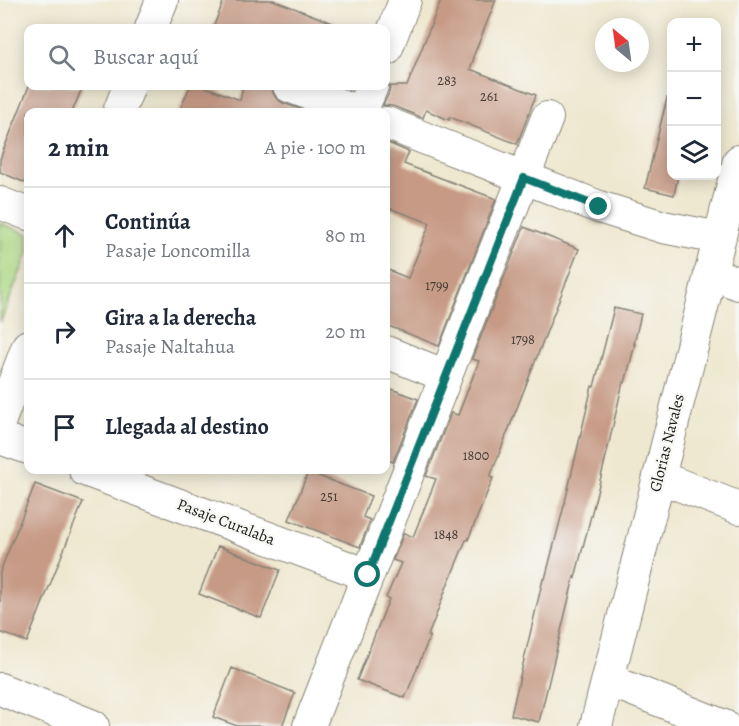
<!DOCTYPE html>
<html lang="es">
<head>
<meta charset="utf-8">
<style>
  :root { --surface:#fff; --page:#f2f2f3; --text:#1f2937; --muted:#747a83; --line:#e0e1e3 }
  body { margin:0; font-family:Alegreya,serif; background:var(--page); color:var(--text) }
  .controls { position:absolute; right:18px; top:18px; display:grid; overflow:hidden; border-radius:12px; box-shadow:0 3px 15px #0003 }
  .controls button { width:54px; height:54px; display:grid; place-items:center; padding:0; border:0; border-bottom:2px solid var(--line); background:var(--surface); color:var(--text); font:30px sans-serif }
  .compass { position:absolute; left:595px; top:18px; width:54px; height:54px; border-radius:50%; background:var(--surface); box-shadow:0 3px 15px #0003; rotate:331deg }
  .stop { position:absolute; width:18px; height:18px; margin:-14px; border:4px solid #0f766e; border-radius:50%; background:#fff }
  .stop.end { background:#0f766e; border-color:#fff; box-shadow:0 2px 6px #0008 }
  .list { margin:0; padding:0; list-style:none }
  h2 { display:flex; justify-content:space-between; align-items:center; height:78px; margin:0; padding:0 24px; font-size:26px }
  h2 small { font-size:20px; font-weight:400; color:var(--muted) }
  .list li { display:grid; grid-template-columns:39px 1fr auto; gap:18px; align-items:center; box-sizing:border-box; height:96px; padding:0 24px; border-top:2px solid var(--line) }
  .list b { display:block; font-size:22px; white-space:nowrap }
  .list p { margin:0; font-size:20px; white-space:nowrap; color:var(--muted) }
  .list em { font-size:20px; font-style:normal; color:var(--muted) }
  .icon { flex:none; width:33px; height:33px; fill:none; stroke:currentColor; stroke-width:2; stroke-linecap:round; stroke-linejoin:round }
  .map { position:relative; flex:none; width:739px; height:726px; overflow:hidden }
  .search { position:absolute; background:var(--surface); box-shadow:0 3px 15px #0003; left:24px; top:24px; width:366px; height:66px; display:flex; align-items:center; gap:15px; box-sizing:border-box; padding:0 21px; border-radius:12px; color:var(--muted); font-size:22px }
  .panel { position:absolute; background:var(--surface); box-shadow:0 3px 15px #0003; left:24px; top:108px; width:366px; height:366px; border-radius:12px }
  .map>svg:first-child { display:block }
</style>
</head>
<body>
<div class="map">
<svg width="739" height="726" viewBox="0 0 739 726">
  <rect width="100%" height="100%" fill="#f6f6f2"/>
  <filter id="ink" filterUnits="userSpaceOnUse"><feTurbulence type="fractalNoise" baseFrequency=".0167" numOctaves="2"/><feDisplacementMap in="SourceGraphic" scale="12" xChannelSelector="R" yChannelSelector="G"/><feConvolveMatrix kernelMatrix="1 2 1 2 8 2 1 2 1" color-interpolation-filters="sRGB"/></filter>
  <filter id="wash" filterUnits="userSpaceOnUse"><feTurbulence type="fractalNoise" baseFrequency=".008" numOctaves="4" result="noise"/><feDisplacementMap in="SourceGraphic" scale="24" xChannelSelector="R" yChannelSelector="G"/><feGaussianBlur stdDeviation="1.35" result="paint"/><feColorMatrix in="noise" values="0 0 0 0 0 0 0 0 0 0 0 0 0 0 0 0 0 1.4 0 .05"/><feComposite in="paint" operator="in"/></filter>
  <g filter="url(#wash)">
    <rect width="100%" height="100%" fill="#efe8d0"/>
    <path fill="#acd885" stroke="#647a50" stroke-width="1.5" d="M0,223L28,234V253L0,323Z"/>
    <g id="blocks">
      <path fill="#c69a85" d="M224,0H273L341,26V28H213Z
        M441,0H496L473,57L474,58L470,69L536,95L517,144L450,117L449,120L426,110L423,118L393,106L383,105L389,93L390,86H407Z
        M29,86H83L72,112H28V184L0,172V159Z
        M190,86H203L240,100L243,86H272L271,89L276,98L283,103L308,112H179Z
        M667,98L672,99V176H678L674,195L645,188Z
        M386,142L409,152L404,164L496,199L439,346L386,325V269L408,278L430,223L386,207Z
        M524,227L579,249L490,477L493,478L468,540H466L447,586L428,636H430L405,698L357,680L389,599L386,598L401,563L393,560L404,533L413,537L436,479L426,476L451,413L458,415L479,361L472,359Z
        M614,308L641,314L634,344H635L625,383L623,382L603,469L575,578L574,577L539,722L511,715L543,579H545L565,502L592,386L594,387Z
        M386,387L418,399L393,462L386,459Z
        M308,472L371,496L363,517L370,520L360,547L289,520Z
        M35,484L83,502L27,642L0,632V572Z
        M218,546L280,570L261,618L199,594Z
        M232,668L295,693L282,726H237L213,717Z"/>
    </g>
  </g>
  <g filter="url(#ink)">
    <use href="#blocks" fill-opacity="0" stroke="#868276" stroke-width="1.5"/>
    <g fill="none" stroke-linecap="round" stroke-linejoin="round">
      <g stroke="#868276" stroke-width="34">
        <path id="minor" d="M151,28L162,0
          M386,50L405,0
          M289,86L358,112
          M119,112L129,86
          M361,112L372,86
          M386,123L599,207L663,227L719,238
          M0,203L28,214
          M710,273L739,284
          M386,352L446,376
          M0,420L28,346
          M0,438L28,448
          M85,470L368,575
          M659,477L739,508
          M608,680L724,726
          M0,689L93,726
          M309,726L547,118
          M596,726L739,161"/>
      </g>
      <use href="#minor" stroke="#fff" stroke-width="32"/>
    </g>
  </g>
  <g fill="none" stroke-linecap="round" stroke-linejoin="round" filter="url(#ink)">
    <path stroke="#0f766e" stroke-width="8" d="M368,575L524,178L599,207"/>
  </g>
  <g text-anchor="middle" dominant-baseline="central" stroke-width="4.5" stroke-linejoin="round" paint-order="stroke">
    <g font-size="14" fill="#463c36">
      <text x="447" y="80">283</text>
      <text x="489" y="96">261</text>
      <text x="437" y="285">1799</text>
      <text x="523" y="339">1798</text>
      <text x="476" y="455">1800</text>
      <text x="329" y="496">251</text>
      <text x="446" y="534">1848</text>
    </g>
    <g font-size="16" fill="#1c1c1c" stroke="#f6f6f2">
      <text transform="translate(667 443) rotate(-76)">Glorias Navales</text>
      <text transform="translate(226 522) rotate(21)">Pasaje Curalaba</text>
    </g>
  </g>
</svg>
<div class="controls">
<button>+</button>
<button>−</button>
<button><svg class="icon" aria-label="layers" viewBox="0 0 24 24"><path d="M12 4l9 5-9 5-9-5zM3 14l9 5 9-5"/></svg></button>
</div>
<svg class="compass" viewBox="-18 -18 36 36"><path d="M0-13l5 13h-10z" fill="#e53935"/><path d="M0 13l5-13h-10z" fill="#747a83"/></svg>
<div class="stop" style="left:368px;top:575px"></div>
<div class="stop end" style="left:599px;top:207px"></div>
<div class="search"><svg class="icon" aria-label="search" viewBox="0 0 24 24"><circle cx="10" cy="10" r="6"/><path d="M15 15l6 6"/></svg>Buscar aquí</div>
<section class="panel">
<h2>2 min<small>A pie · 100 m</small></h2>
<ul class="list">
<li><svg class="icon" aria-label="ahead" viewBox="0 0 24 24"><path d="M12 20V5M6 11l6-6 6 6"/></svg><div><b>Continúa</b><p>Pasaje Loncomilla</p></div><em>80 m</em></li>
<li><svg class="icon" aria-label="right" viewBox="0 0 24 24"><path d="M7 20v-9h11M14 6l5 5-5 5"/></svg><div><b>Gira a la derecha</b><p>Pasaje Naltahua</p></div><em>20 m</em></li>
<li><svg class="icon" aria-label="arrive" viewBox="0 0 24 24"><path d="M6 21V4h12l-3 4 3 4H6"/></svg><div><b>Llegada al destino</b></div></li>
</ul>
</section>
</div>
</body>
</html>
